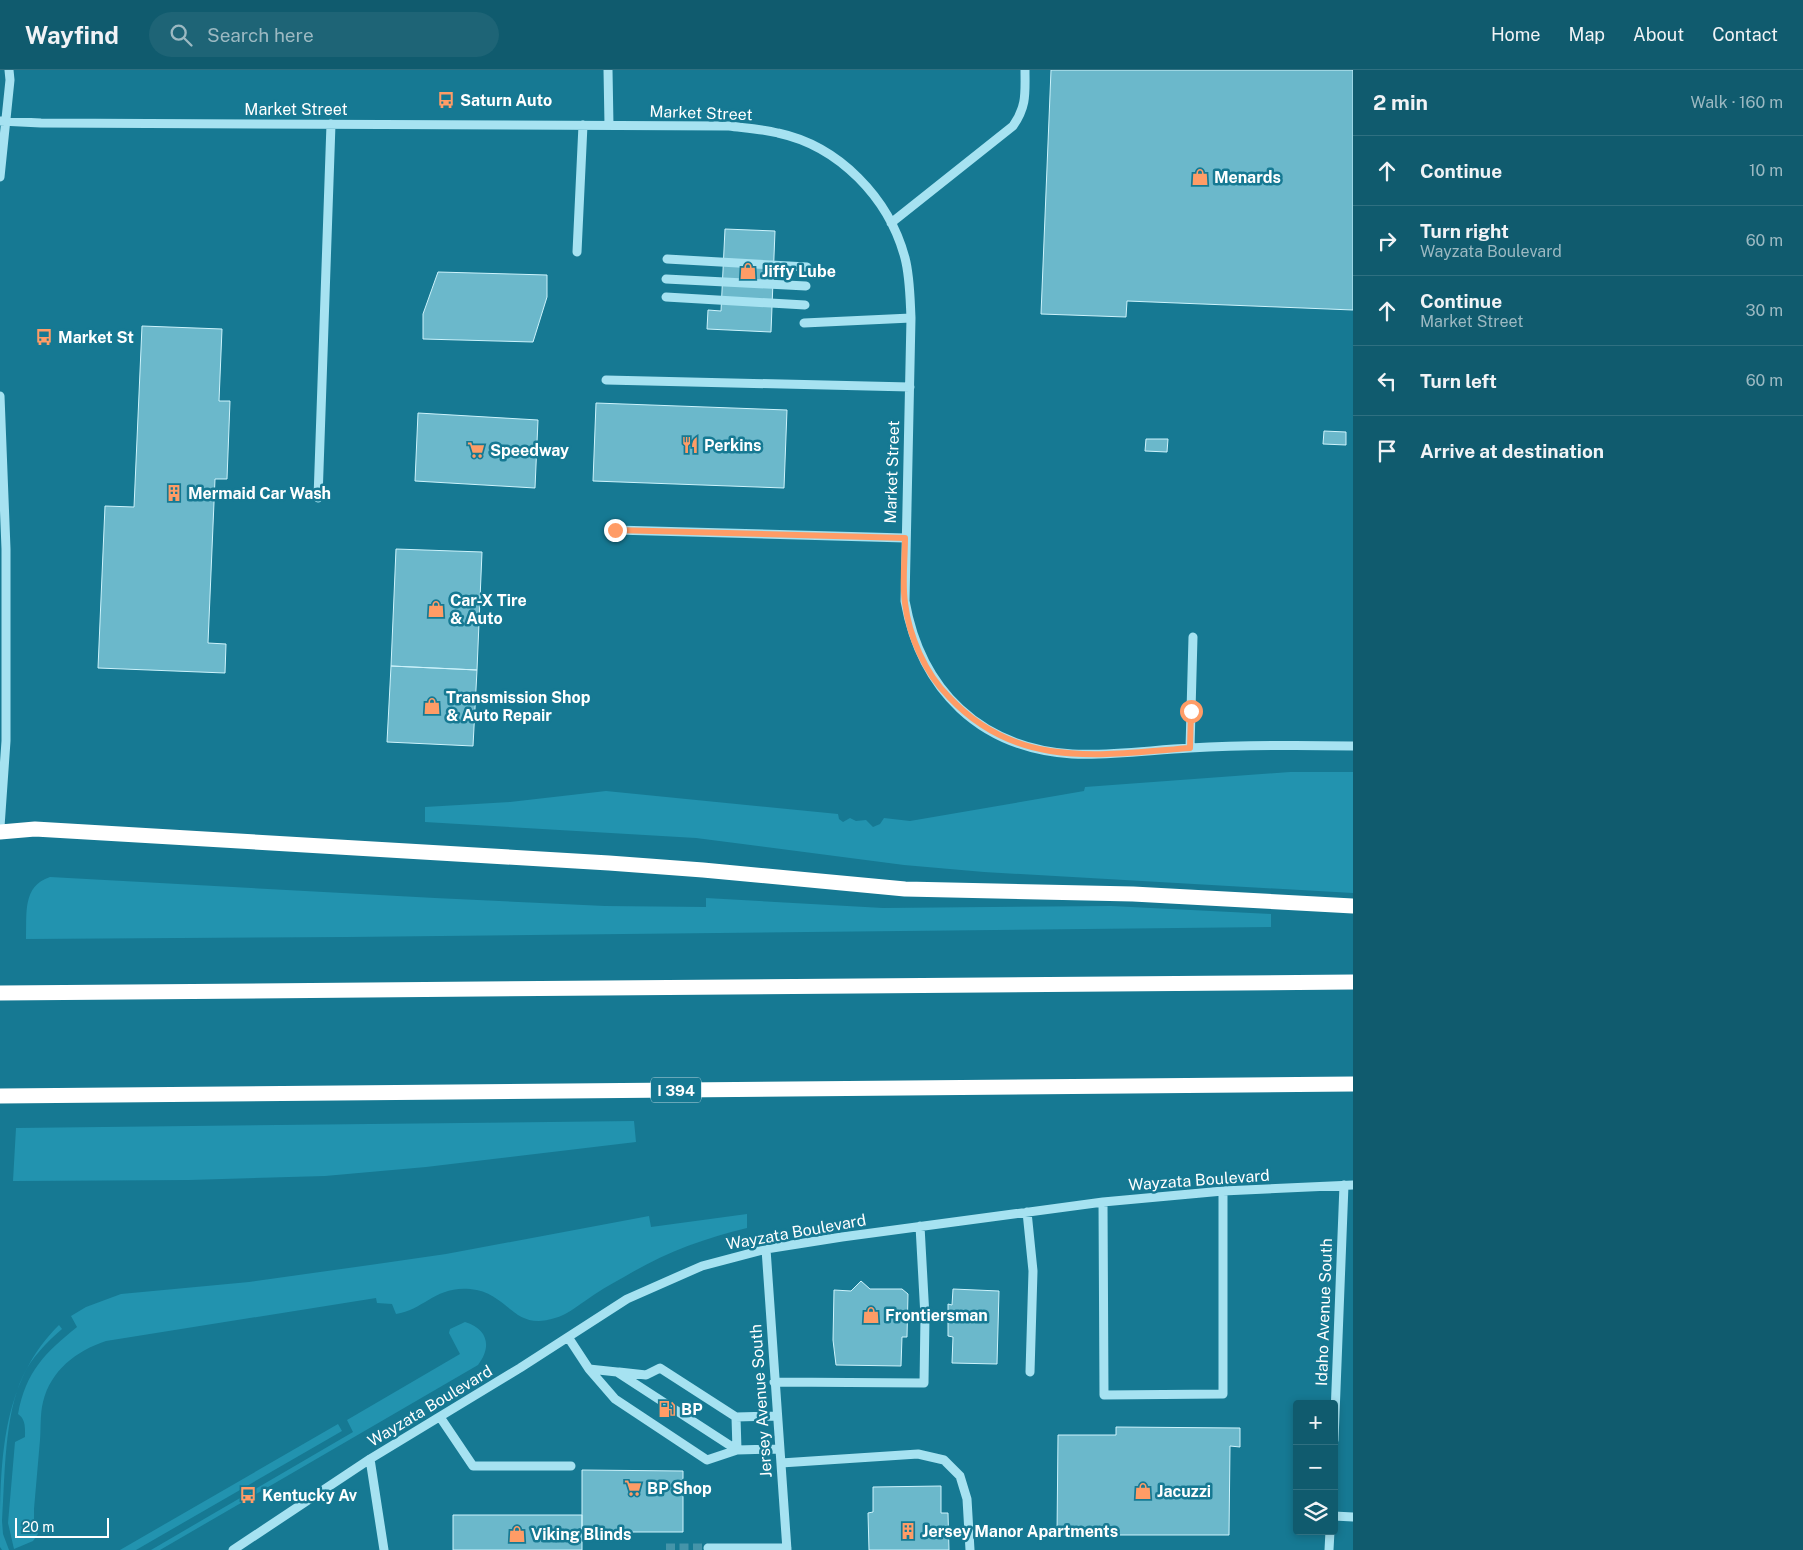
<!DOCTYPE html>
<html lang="en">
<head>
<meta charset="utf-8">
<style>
  :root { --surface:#105b6e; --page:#1e6476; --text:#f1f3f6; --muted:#9cb9c2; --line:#307081 }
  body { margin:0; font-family:"Public Sans",sans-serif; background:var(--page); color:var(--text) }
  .controls { position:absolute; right:15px; bottom:15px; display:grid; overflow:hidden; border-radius:5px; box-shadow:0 2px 8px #0003 }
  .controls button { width:45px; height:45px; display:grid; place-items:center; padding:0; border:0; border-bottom:1px solid var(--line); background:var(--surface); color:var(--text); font:25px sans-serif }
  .scale { position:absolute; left:15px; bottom:12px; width:94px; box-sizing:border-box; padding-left:5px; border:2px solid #fff; border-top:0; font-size:14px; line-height:18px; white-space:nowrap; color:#fff; -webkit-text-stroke:4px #167993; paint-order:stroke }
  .stop { position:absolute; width:15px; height:15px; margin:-11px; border:4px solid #ff9c66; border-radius:50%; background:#fff }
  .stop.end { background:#ff9c66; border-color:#fff; box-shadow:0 1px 5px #0008 }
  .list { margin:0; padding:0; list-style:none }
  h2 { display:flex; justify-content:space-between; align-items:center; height:65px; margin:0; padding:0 20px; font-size:21px }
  h2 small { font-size:16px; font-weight:400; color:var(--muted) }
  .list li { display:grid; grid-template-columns:32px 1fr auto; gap:15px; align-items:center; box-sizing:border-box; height:70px; padding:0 20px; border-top:1px solid var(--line) }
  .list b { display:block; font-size:19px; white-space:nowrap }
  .list p { margin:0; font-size:16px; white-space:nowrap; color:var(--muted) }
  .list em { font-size:16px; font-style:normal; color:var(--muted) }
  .icon { flex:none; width:28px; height:28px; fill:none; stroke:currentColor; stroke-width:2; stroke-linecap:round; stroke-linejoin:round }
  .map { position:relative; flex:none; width:1353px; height:1480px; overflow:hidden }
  header { display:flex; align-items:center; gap:30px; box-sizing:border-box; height:70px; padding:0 25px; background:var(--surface); border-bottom:1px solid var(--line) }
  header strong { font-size:24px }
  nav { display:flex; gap:28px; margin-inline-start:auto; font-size:18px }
  .search { width:350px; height:45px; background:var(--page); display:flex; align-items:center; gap:12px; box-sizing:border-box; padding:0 18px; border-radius:28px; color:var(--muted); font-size:19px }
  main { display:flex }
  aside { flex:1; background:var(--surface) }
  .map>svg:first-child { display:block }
</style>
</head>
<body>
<header>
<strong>Wayfind</strong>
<div class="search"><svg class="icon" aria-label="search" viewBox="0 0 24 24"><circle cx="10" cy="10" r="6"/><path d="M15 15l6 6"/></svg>Search here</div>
<nav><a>Home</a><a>Map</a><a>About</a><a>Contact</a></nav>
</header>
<main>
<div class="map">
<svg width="1353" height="1480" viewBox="0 0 1353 1480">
  <rect width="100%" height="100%" fill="#167993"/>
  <path fill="#2293af" d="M1290,702H1353V823L984,802L904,795L696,768L425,752V737L510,732L606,721L838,744L839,749L843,752L850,748L856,751L866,750L873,757L880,754L884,748L910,751L1084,721L1085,717Z
    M50,807L435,828L605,836L706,837V828L883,838L1111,836L1271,844V857L348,867L26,869C27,844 22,816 50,807Z
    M634,1051L636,1072L426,1097L325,1106L189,1110L13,1111L16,1058Z
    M747,1144V1158C704,1168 662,1184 624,1207C611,1214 597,1222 585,1231C576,1237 566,1245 555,1248C512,1262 509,1222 470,1219C435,1216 424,1240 396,1244L392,1234L377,1233L376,1228L106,1271C76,1281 51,1300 43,1332C40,1344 41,1358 40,1370C38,1393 36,1416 34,1439V1456L38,1464L33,1471L14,1479L8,1453L15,1372L25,1367C25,1359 26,1349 18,1344C26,1301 45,1283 77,1257L71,1246L86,1237L121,1224L249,1212L377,1194L446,1184L649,1146L651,1157Z
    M465,1252C488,1259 492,1277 478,1295L160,1480H151L353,1362L347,1350L460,1284L449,1263L450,1259Z
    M59,1255L62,1259C46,1273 32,1287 23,1306C4,1345 5,1408 2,1451L3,1464L9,1480H2L0,1477C0,1394 0,1313 59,1255Z
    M338,1354L342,1361L136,1480H120Z"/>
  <path fill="#6bb8cb" stroke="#cdf3fc" d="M1051,0H1353V240L1127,231L1126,247L1041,244Z
    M725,159L775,161L771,262L707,259L708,240L721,241Z
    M438,202L547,205V227L533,272L423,269V244Z
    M142,256L222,259L219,331H230L227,409H215L208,573L226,574L225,603L98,598L105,436L134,437Z
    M596,333L787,340L784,418L593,411Z
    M418,343L538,350L535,418L415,411Z
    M1324,361L1346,362V375L1323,374Z
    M1146,369H1168L1167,382L1145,381Z
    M396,479L482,482L477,600L391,596Z
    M391,596L477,600L473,676L387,672Z
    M861,1211L870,1219H902L908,1224L907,1267H902L901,1296L836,1295L833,1270L834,1220L851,1221Z
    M953,1219L999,1221L997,1294L952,1293L953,1267L948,1266V1234L952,1235Z
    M1116,1357L1240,1358V1377L1230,1376L1229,1465H1057L1058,1365H1116Z
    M582,1400L683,1401V1462H582Z
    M941,1416V1443H948L949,1480H869L868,1443L873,1442V1417Z
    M453,1445H582V1480H453Z"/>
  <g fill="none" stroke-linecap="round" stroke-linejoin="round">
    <path stroke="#4594a9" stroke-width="9" stroke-dasharray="9 4.5" stroke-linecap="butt" d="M666,1478H708"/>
    <path stroke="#a6e2f1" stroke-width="9" d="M608,0L609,55
      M0,51L41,53L729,56C745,58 762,59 778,63C839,76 889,128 905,188C910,207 910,228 911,248L905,531C921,620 980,678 1072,684C1111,686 1151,680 1190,678C1244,675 1299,675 1353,676
      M0,107L10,10L9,0
      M891,153L1013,56C1027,36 1025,23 1025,0
      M577,182L583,55
      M667,189L807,197
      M666,209L806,216
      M666,227L805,235
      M804,253L911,248
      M606,310L910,317
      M0,326L6,479V671L0,757
      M318,428L331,54
      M615,460L905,468
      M1190,678L1193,567
      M1103,1132L1104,1325L1223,1324V1121
      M1027,1142L1033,1201L1030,1302
      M766,1179L787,1480
      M568,1267L589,1299L615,1329L707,1390L737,1380L780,1379
      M589,1299L617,1302L737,1380
      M619,1302L646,1305L660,1298L736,1347
      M774,1312L924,1313L925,1247L920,1156
      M440,1347L473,1396H571
      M1334,1370L1344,1115
      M737,1380L736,1347L777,1346
      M370,1389L384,1480
      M781,1393L918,1384L944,1390L960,1406L967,1429L970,1480
      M1334,1446L1353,1447
      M708,1478H787
      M233,1480L370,1389L520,1298L627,1229L702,1196L766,1179L842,1167L1103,1132L1223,1121L1353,1115
      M1329,1480L1330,1461"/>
    <path stroke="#fff" stroke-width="15" d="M0,762L35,759L609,793L703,800L905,819L1133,824L1353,836
      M0,923L1353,912
      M0,1026L1353,1014"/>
  </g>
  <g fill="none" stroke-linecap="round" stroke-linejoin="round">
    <path stroke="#ff9c66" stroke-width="6" d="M615,460L905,468C905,489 902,512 905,533C909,566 925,603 949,627C1017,700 1100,685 1190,678L1191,641"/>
  </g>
  <defs>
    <g id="bus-bare" transform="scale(1.35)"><path d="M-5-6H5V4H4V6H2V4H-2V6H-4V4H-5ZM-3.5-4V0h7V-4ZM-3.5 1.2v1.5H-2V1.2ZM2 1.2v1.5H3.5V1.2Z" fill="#ff9c66" stroke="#167993" stroke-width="2.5" paint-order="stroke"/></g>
    <g id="shop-bare" transform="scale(1.35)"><path d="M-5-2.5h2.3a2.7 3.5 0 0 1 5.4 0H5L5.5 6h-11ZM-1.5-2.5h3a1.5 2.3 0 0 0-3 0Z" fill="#ff9c66" stroke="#167993" stroke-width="2.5" paint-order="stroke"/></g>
    <g id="restaurant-bare" transform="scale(1.35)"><path d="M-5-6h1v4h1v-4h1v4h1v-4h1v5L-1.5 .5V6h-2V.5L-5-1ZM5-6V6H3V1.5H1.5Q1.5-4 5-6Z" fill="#ff9c66" stroke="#167993" stroke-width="2.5" paint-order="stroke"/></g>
    <g id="supermarket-bare" transform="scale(1.35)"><path d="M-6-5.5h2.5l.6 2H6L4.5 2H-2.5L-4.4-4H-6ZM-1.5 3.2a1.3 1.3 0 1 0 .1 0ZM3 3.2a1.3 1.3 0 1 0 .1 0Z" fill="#ff9c66" stroke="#167993" stroke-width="2.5" paint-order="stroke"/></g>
    <g id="building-bare" transform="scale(1.35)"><path d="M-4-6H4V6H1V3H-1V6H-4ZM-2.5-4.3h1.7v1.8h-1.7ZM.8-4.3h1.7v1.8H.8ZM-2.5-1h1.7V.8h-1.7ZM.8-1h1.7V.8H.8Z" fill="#ff9c66" stroke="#167993" stroke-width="2.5" paint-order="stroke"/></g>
    <g id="fuel-bare" transform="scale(1.35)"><path d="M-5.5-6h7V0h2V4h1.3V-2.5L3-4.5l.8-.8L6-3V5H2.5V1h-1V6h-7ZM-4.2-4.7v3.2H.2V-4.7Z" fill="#ff9c66" stroke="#167993" stroke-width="2.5" paint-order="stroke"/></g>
  </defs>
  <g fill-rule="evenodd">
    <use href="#bus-bare" x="446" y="30"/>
    <use href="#shop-bare" x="1200" y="107"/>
    <use href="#shop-bare" x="748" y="201"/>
    <use href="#bus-bare" x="44" y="267"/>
    <use href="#restaurant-bare" x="690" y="375"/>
    <use href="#supermarket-bare" x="476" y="380"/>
    <use href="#building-bare" x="174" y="423"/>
    <use href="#shop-bare" x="436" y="539"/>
    <use href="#shop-bare" x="432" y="636"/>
    <use href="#shop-bare" x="871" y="1245"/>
    <use href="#fuel-bare" x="667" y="1339"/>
    <use href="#supermarket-bare" x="633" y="1418"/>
    <use href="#shop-bare" x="1143" y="1421"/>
    <use href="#bus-bare" x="248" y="1425"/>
    <use href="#building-bare" x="908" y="1461"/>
    <use href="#shop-bare" x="517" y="1464"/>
  </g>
  <g text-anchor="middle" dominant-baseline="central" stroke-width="5" stroke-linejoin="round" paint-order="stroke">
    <rect fill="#167993" stroke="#b9d7df" stroke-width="1" x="651" y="1007.5" width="50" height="25" rx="4"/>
    <g font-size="15" font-weight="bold" fill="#fff">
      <text x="676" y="1020">I 394</text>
    </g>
    <g font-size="16" font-weight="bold" fill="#fff" stroke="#167993" text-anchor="start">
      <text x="460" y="30">Saturn Auto</text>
      <text x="1214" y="107">Menards</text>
      <text x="762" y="201">Jiffy Lube</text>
      <text x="58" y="267">Market St</text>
      <text x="704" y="375">Perkins</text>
      <text x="490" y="380">Speedway</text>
      <text x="188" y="423">Mermaid Car Wash</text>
      <text x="450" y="530">Car-X Tire<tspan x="450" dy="18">&amp; Auto</tspan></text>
      <text x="446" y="627">Transmission Shop<tspan x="446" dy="18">&amp; Auto Repair</tspan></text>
      <text x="885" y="1245">Frontiersman</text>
      <text x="681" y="1339">BP</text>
      <text x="647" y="1418">BP Shop</text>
      <text x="1157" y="1421">Jacuzzi</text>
      <text x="262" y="1425">Kentucky Av</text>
      <text x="922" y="1461">Jersey Manor Apartments</text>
      <text x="531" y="1464">Viking Blinds</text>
    </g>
    <g font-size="16" fill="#fff" stroke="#167993">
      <text x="296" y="39">Market Street</text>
      <text transform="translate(701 43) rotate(2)">Market Street</text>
      <text transform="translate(892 402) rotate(-88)">Market Street</text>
      <text transform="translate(1199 1110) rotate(-4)">Wayzata Boulevard</text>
      <text transform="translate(796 1162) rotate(-10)">Wayzata Boulevard</text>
      <text transform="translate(1324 1242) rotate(-88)">Idaho Avenue South</text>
      <text transform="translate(761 1331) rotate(-94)">Jersey Avenue South</text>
      <text transform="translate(430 1336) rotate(-31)">Wayzata Boulevard</text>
    </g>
  </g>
</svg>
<div class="controls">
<button>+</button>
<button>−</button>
<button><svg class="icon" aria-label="layers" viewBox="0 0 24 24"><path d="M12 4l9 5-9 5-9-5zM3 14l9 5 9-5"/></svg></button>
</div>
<div class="scale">20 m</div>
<div class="stop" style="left:1191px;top:641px"></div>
<div class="stop end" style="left:615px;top:460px"></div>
</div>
<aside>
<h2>2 min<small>Walk · 160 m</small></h2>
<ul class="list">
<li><svg class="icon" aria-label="ahead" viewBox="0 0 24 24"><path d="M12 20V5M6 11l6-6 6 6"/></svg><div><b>Continue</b></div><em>10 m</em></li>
<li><svg class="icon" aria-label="right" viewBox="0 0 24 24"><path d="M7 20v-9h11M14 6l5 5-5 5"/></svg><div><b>Turn right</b><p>Wayzata Boulevard</p></div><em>60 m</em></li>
<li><svg class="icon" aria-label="ahead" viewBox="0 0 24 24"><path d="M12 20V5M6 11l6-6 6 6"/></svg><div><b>Continue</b><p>Market Street</p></div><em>30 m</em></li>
<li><svg class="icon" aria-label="left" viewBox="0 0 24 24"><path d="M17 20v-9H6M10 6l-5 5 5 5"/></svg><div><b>Turn left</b></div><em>60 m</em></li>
<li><svg class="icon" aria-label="arrive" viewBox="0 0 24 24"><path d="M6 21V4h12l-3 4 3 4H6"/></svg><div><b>Arrive at destination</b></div></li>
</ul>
</aside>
</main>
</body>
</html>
